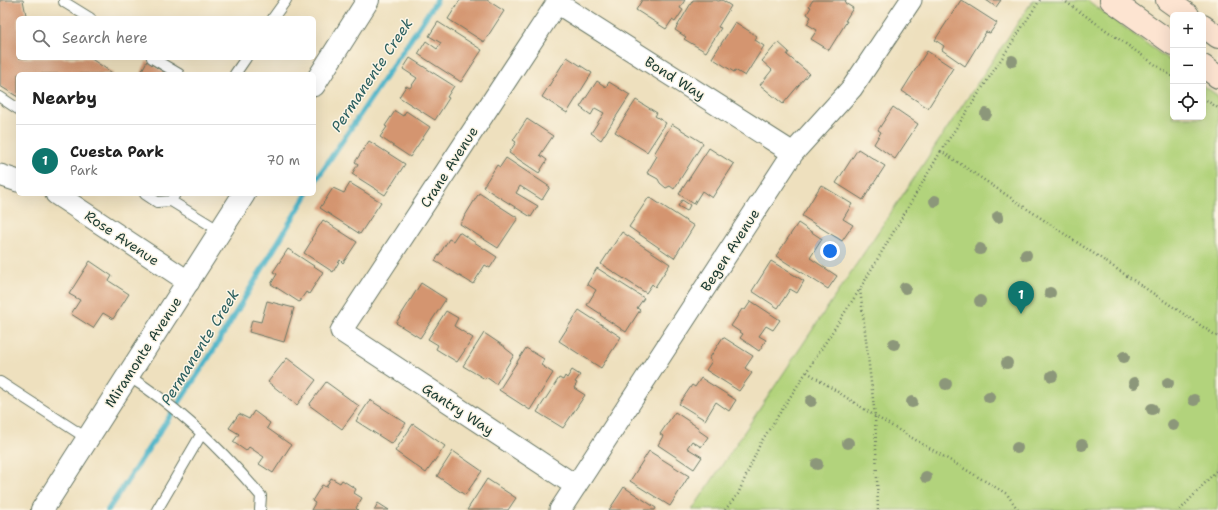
<!DOCTYPE html>
<html lang="en">
<head>
<meta charset="utf-8">
<style>
  :root { --surface:#fff; --page:#f6f6f6; --text:#222; --muted:#767676; --line:#e0e0e0; --accent:#0f766e }
  body { margin:0; font-family:"Shantell Sans",sans-serif; background:var(--page); color:var(--text) }
  .controls { position:absolute; right:12px; top:12px; display:grid; overflow:hidden; border-radius:6px; box-shadow:0 4px 16px #0002 }
  .controls button { width:36px; height:36px; display:grid; place-items:center; padding:0; border:0; border-bottom:1px solid var(--line); background:var(--surface); color:var(--text); font:20px sans-serif }
  .you { position:absolute; left:830px; top:251px; width:14px; height:14px; margin:-10px; border:3px solid #fff; border-radius:50%; background:#1a73e8; box-shadow:0 0 0 6px #1a73e833 }
  .badge { display:grid; place-items:center; width:26px; height:26px; border-radius:50%; background:var(--accent); color:#fff; font-size:13px; font-weight:700 }
  .pin { position:absolute; translate:-50% -33px; filter:drop-shadow(0 1px 2px #0008) }
  .pin::after { content:''; position:absolute; top:21px; width:14px; height:12px; background:inherit; clip-path:polygon(0 0,100% 0,50% 100%) }
  .list { margin:0; padding:0; list-style:none }
  h2 { display:flex; justify-content:space-between; align-items:center; height:52px; margin:0; padding:0 16px; font-size:17px }
  h2 small { font-size:13px; font-weight:400; color:var(--muted) }
  .list li { display:grid; grid-template-columns:26px 1fr auto; gap:12px; align-items:center; box-sizing:border-box; height:72px; padding:0 16px; border-top:1px solid var(--line) }
  .list b { display:block; font-size:15px; white-space:nowrap }
  .list p { margin:0; font-size:13px; white-space:nowrap; color:var(--muted) }
  .list em { font-size:13px; font-style:normal; color:var(--muted) }
  .icon { flex:none; width:22px; height:22px; fill:none; stroke:currentColor; stroke-width:2; stroke-linecap:round; stroke-linejoin:round }
  .map { position:relative; flex:none; width:1218px; height:510px; overflow:hidden }
  .search { position:absolute; background:var(--surface); box-shadow:0 4px 16px #0002; left:16px; top:16px; width:300px; height:44px; display:flex; align-items:center; gap:10px; box-sizing:border-box; padding:0 14px; border-radius:6px; color:var(--muted); font-size:15px }
  .panel { position:absolute; background:var(--surface); box-shadow:0 4px 16px #0002; left:16px; top:72px; width:300px; height:124px; border-radius:6px }
  .map>svg:first-child { display:block }
</style>
</head>
<body>
<div class="map">
<svg width="1218" height="510" viewBox="0 0 1218 510">
  <rect width="100%" height="100%" fill="#fcf5e5"/>
  <filter id="ink" filterUnits="userSpaceOnUse"><feTurbulence type="fractalNoise" baseFrequency=".025" numOctaves="2"/><feDisplacementMap in="SourceGraphic" scale="8" xChannelSelector="R" yChannelSelector="G"/><feConvolveMatrix kernelMatrix="1 2 1 2 8 2 1 2 1" color-interpolation-filters="sRGB"/></filter>
  <filter id="wash" filterUnits="userSpaceOnUse"><feTurbulence type="fractalNoise" baseFrequency=".012" numOctaves="4" result="noise"/><feDisplacementMap in="SourceGraphic" scale="16" xChannelSelector="R" yChannelSelector="G"/><feGaussianBlur stdDeviation="0.9" result="paint"/><feColorMatrix in="noise" values="0 0 0 0 0 0 0 0 0 0 0 0 0 0 0 0 0 1.4 0 .05"/><feComposite in="paint" operator="in"/></filter>
  <g filter="url(#wash)">
    <rect width="100%" height="100%" fill="#eee0be"/>
    <path fill="#b2d37b" stroke="#688858" d="M1033,0H1087L1173,63V117H1203V85L1218,96V510H692Z"/>
    <g fill="none" stroke-linecap="round" stroke-linejoin="round">
      <path stroke="#4ab3c8" stroke-width="5.5" d="M314,183L437,0
        M108,510L211,354L307,194"/>
    </g>
    <g id="blocks">
      <path fill="#d4956f" d="M0,0H23L26,15L30,18H18V58H90L114,74H18V97L0,86Z
        M460,0H487L504,11L484,42L448,19Z
        M642,0H685L680,8L683,10L675,22L672,20L666,29L636,10Z
        M693,0H716L718,1L722,0L731,6L718,27L721,28L706,52L684,39L686,37L675,30Z
        M813,0H846L845,3L853,8L845,21H847L829,50L811,39L817,30L807,24L811,17L807,14L811,7L809,6Z
        M961,0L997,23L990,33L986,32L965,66L942,50L944,46L935,40Z
        M986,0H1001L996,7Z
        M438,22L482,50L461,82L418,54L426,41L437,49L441,43L429,36Z
        M735,22L757,36L755,40L764,46L745,76L735,70L734,72L712,58Z
        M778,42L789,52L787,55L809,73L783,104L760,85L772,70L762,61Z
        M927,51L953,68L928,108L902,91Z
        M567,57L592,73L567,113L542,97Z
        M410,58L454,86L447,97L449,98L435,120L399,97L406,86L410,88L417,78L403,69Z
        M147,61L167,74H140Z
        M597,81L606,87L609,82L630,95L601,140L591,133L604,113L595,108L591,115L580,107Z
        M636,100L657,113L655,116L666,123L647,152L615,132Z
        M893,107L918,124L895,159L874,144L881,132L878,130Z
        M395,111L403,116L406,111L430,127L410,157L380,137L387,127L385,126Z
        M527,119L553,136L540,155L547,160L539,173L509,153L516,142L513,140Z
        M672,124L703,143L674,189L670,186L666,188L660,183L658,179L647,173L657,156L654,154Z
        M369,141L405,164L385,195L352,174L358,164L355,162Z
        M709,148L734,164L712,198L702,191L694,204L679,194Z
        M858,149L885,166L863,200L836,183Z
        M506,158L550,187L542,200L520,186L516,193L538,206L531,217L483,187L497,165L500,167Z
        M350,183L381,202L360,234L320,208L333,188L344,193Z
        M821,185L852,204L843,219L853,225L842,241L802,216Z
        M479,193L518,218L498,248L460,224Z
        M649,197L694,226L674,258L629,227Z
        M682,200L690,205L687,211L678,206Z
        M323,220L357,242L343,263L340,260L333,272L304,253L312,240L311,239Z
        M798,223L822,239L810,258L837,276L828,289L776,256Z
        M459,232L497,257L490,268L485,265L473,284L435,261L449,239L453,241Z
        M622,232L670,264L655,287L652,284L646,293L601,264Z
        M288,249L323,272L309,294L306,292L299,302L271,284L277,274L273,272Z
        M90,261L112,276L109,281L129,294L113,319L103,313L93,328L71,314L80,300L69,294Z
        M771,261L804,281L797,293L790,289L778,308L752,291Z
        M597,268L644,298L637,308L640,310L626,332L600,315L601,314L587,305L596,290L587,284Z
        M421,283L446,299L420,338L396,323Z
        M267,301L294,308L284,342L249,332L252,320L261,322Z
        M751,301L780,320L773,330L766,326L759,336L766,340L759,351L740,338L743,334L731,326L742,309L745,310Z
        M579,310L621,337L601,368L559,341Z
        M446,311L458,318L454,326L473,338L457,362L436,349L438,345L428,339Z
        M484,333L505,347V348L514,355L496,384L486,377L485,379L463,366Z
        M723,337L753,356L745,368L752,373L739,391L706,370L712,361L709,359Z
        M526,348L544,359L541,365L553,373L530,410L499,390Z
        M287,358L316,380L297,405L268,382Z
        M572,370L580,375L575,382L577,383L574,388L585,395L563,428L537,412L559,378L563,380L565,376L567,378Z
        M701,378L736,400L729,411L716,402L705,420L679,404L692,385L695,387Z
        M326,382L359,406L342,429L309,405Z
        M370,400L406,423L392,444L356,421Z
        M254,411L270,423L267,428L291,445L273,473L259,464L264,457L249,447L246,451L233,442L239,434L229,428L239,414L249,419Z
        M675,412L699,428L698,430L708,437L701,447L692,441L687,448L702,457L694,469L658,445L663,436L660,434Z
        M413,424L445,446L426,473L395,451Z
        M453,451L482,471L465,495L437,476Z
        M649,451L689,476L670,506L630,481Z
        M331,478L340,483L342,480L356,489L354,493L362,498L356,508L358,510H311L315,503L312,501L322,485L326,487Z
        M487,479L516,498L508,510H467Z
        M624,487L656,508L655,510H609Z
        M378,503L389,510H374Z"/>
    </g>
  </g>
  <g filter="url(#ink)">
    <use href="#blocks" fill-opacity="0" stroke="#677664" stroke-width="1"/>
    <g fill="none" stroke-linecap="round" stroke-linejoin="round">
      <g stroke="#677664" stroke-width="12">
        <path id="service" d="M64,0V2L90,18
          M273,18L286,0
          M152,58L179,74
          M235,74L246,58
          M0,97L18,109
          M145,194L157,202L171,201
          M175,194L171,201L220,231
          M128,376C179,407 222,450 261,496L260,510
          M0,382L88,439
          M157,510L202,433"/>
      </g>
      <g stroke="#677664" stroke-width="23">
        <path id="minor" d="M0,175L18,181
          M56,194L189,282
          M576,486L341,331L557,3L793,153
          M560,510L793,153L852,88L911,0"/>
      </g>
      <g stroke="#677664" stroke-width="24">
        <path id="tertiary" d="M314,85L368,0
          M42,510L244,194"/>
      </g>
      <g stroke="#677664" stroke-width="24">
        <path id="secondary" d="M1111,0L1173,44
          M1167,0L1188,15
          M1203,26L1218,37
          M1203,66L1218,77"/>
      </g>
      <path stroke="#677664" stroke-width="2.5" stroke-dasharray="1 3" stroke-linecap="butt" d="M1040,0L941,151L1218,337
        M1063,0L1173,77
        M1203,98L1218,108
        M807,372L875,416L1007,494L1018,510
        M725,510L738,494L761,442L860,289
        M878,510L875,416L860,289L941,151
        M1180,510L1218,469"/>
      <use href="#service" stroke="#fff" stroke-width="10"/>
      <use href="#minor" stroke="#fff" stroke-width="21"/>
      <use href="#tertiary" stroke="#fff" stroke-width="22"/>
      <use href="#secondary" stroke="#fde4d1" stroke-width="22"/>
    </g>
    <g fill="#8c977a">
      <circle cx="1012" cy="61" r="6"/>
      <circle cx="986" cy="114" r="6"/>
      <circle cx="935" cy="201" r="6"/>
      <circle cx="998" cy="217" r="6"/>
      <circle cx="980" cy="249" r="6"/>
      <circle cx="1026" cy="255" r="6"/>
      <circle cx="905" cy="288" r="6"/>
      <circle cx="1050" cy="293" r="6"/>
      <circle cx="980" cy="301" r="6"/>
      <circle cx="894" cy="344" r="6"/>
      <circle cx="1124" cy="357" r="6"/>
      <circle cx="1007" cy="363" r="6"/>
      <circle cx="1052" cy="376" r="6"/>
      <circle cx="1134" cy="383" r="6"/>
      <circle cx="1168" cy="383" r="6"/>
      <circle cx="946" cy="384" r="6"/>
      <circle cx="989" cy="397" r="6"/>
      <circle cx="1194" cy="400" r="6"/>
      <circle cx="811" cy="401" r="6"/>
      <circle cx="912" cy="402" r="6"/>
      <circle cx="1152" cy="409" r="6"/>
      <circle cx="1173" cy="425" r="6"/>
      <circle cx="848" cy="443" r="6"/>
      <circle cx="1082" cy="445" r="6"/>
      <circle cx="1017" cy="448" r="6"/>
      <circle cx="817" cy="464" r="6"/>
      <circle cx="926" cy="477" r="6"/>
    </g>
  </g>
  <g text-anchor="middle" dominant-baseline="central" stroke-width="3" stroke-linejoin="round" paint-order="stroke">
    <g font-size="14" fill="#1f3d34" stroke="#fcf5e5">
      <text transform="translate(675 78) rotate(32)">Bond Way</text>
      <text transform="translate(449 167) rotate(-57)">Crane Avenue</text>
      <text transform="translate(122 238) rotate(34)">Rose Avenue</text>
      <text transform="translate(730 250) rotate(-57)">Begen Avenue</text>
      <text transform="translate(143 352) rotate(-57)">Miramonte Avenue</text>
      <text transform="translate(458 409) rotate(33)">Gantry Way</text>
    </g>
    <g font-size="15" font-style="italic" fill="#2c6060" stroke="#fcf5e5">
      <text transform="translate(372 75) rotate(-56)">Permanente Creek</text>
      <text transform="translate(200 347) rotate(-58)">Permanente Creek</text>
    </g>
  </g>
</svg>
<div class="controls">
<button>+</button>
<button>−</button>
<button><svg class="icon" aria-label="locate" viewBox="0 0 24 24"><circle cx="12" cy="12" r="6"/><path d="M12 2v4M12 18v4M2 12h4M18 12h4"/></svg></button>
</div>
<div class="you"></div>
<div class="pin badge" style="left:1021px;top:314px">1</div>
<div class="search"><svg class="icon" aria-label="search" viewBox="0 0 24 24"><circle cx="10" cy="10" r="6"/><path d="M15 15l6 6"/></svg>Search here</div>
<section class="panel">
<h2>Nearby<small></small></h2>
<ul class="list">
<li><span class="badge">1</span><div><b>Cuesta Park</b><p>Park</p></div><em>70 m</em></li>
</ul>
</section>
</div>
</body>
</html>
